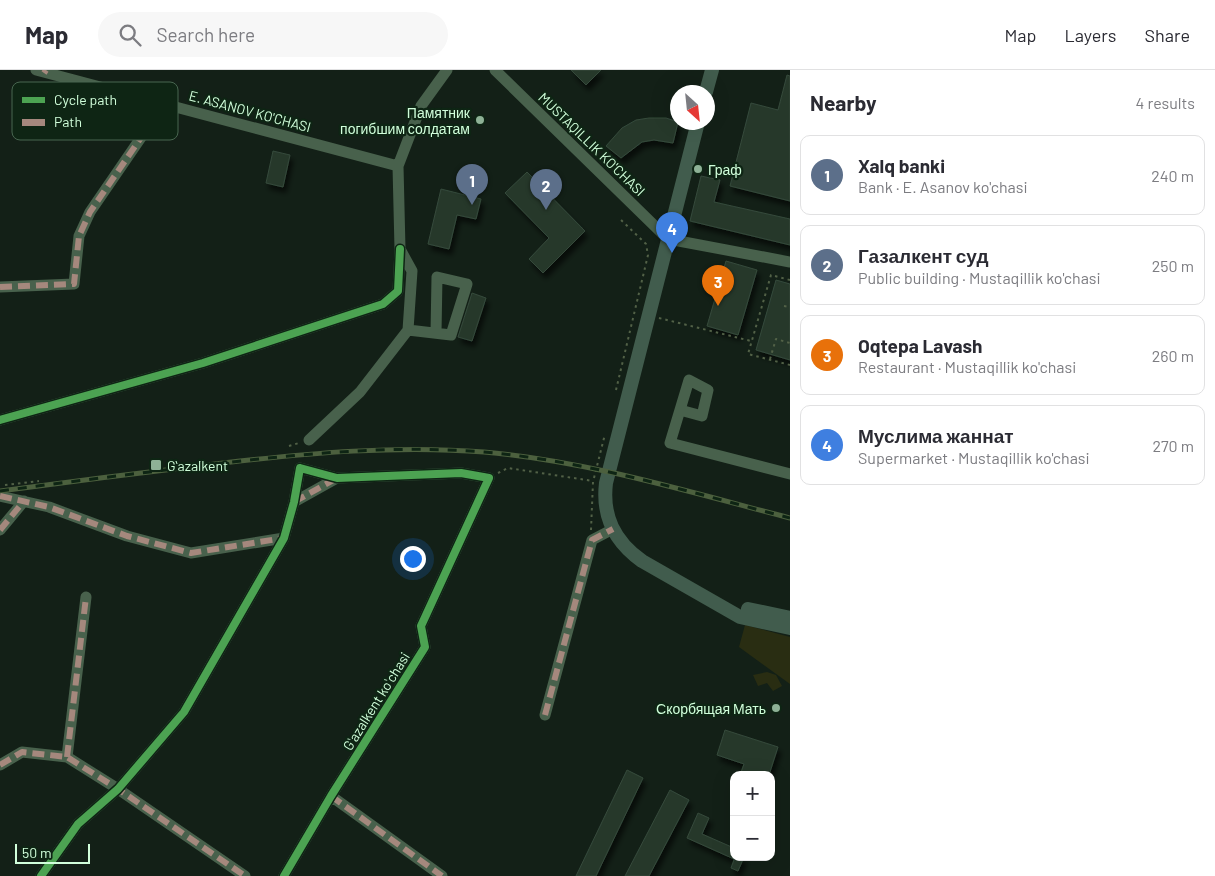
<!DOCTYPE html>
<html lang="en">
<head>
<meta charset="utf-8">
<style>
  :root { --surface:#fff; --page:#f7f7f7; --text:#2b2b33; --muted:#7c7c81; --line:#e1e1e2; --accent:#111827 }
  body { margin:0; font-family:Barlow,sans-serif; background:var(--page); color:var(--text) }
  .controls { position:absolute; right:15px; bottom:15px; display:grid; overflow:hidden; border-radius:10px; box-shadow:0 5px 20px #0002 }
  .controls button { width:45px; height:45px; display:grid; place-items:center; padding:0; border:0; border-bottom:1px solid var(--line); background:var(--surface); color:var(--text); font:25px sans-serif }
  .compass { position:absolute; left:670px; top:15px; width:45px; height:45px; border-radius:50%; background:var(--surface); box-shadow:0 5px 20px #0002; rotate:153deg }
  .scale { position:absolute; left:15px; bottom:12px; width:75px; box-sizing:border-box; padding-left:5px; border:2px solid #d1ffdb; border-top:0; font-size:14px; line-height:18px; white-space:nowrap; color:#d1ffdb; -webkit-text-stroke:4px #0e2514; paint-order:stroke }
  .you { position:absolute; left:412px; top:488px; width:18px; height:18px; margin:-12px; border:4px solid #fff; border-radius:50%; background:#1a73e8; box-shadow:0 0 0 8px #1a73e833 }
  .badge { display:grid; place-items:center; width:32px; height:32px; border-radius:50%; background:var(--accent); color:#fff; font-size:16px; font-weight:700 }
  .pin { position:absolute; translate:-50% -41px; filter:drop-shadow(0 1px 2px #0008) }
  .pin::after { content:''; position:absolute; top:26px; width:18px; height:15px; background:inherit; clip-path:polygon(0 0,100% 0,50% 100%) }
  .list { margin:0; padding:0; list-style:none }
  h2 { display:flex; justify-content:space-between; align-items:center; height:65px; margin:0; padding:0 20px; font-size:21px }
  h2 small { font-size:16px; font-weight:400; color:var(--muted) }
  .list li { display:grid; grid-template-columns:32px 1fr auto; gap:15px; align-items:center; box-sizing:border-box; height:80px; margin:0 10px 10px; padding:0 10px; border:1px solid var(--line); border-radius:10px }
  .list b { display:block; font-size:19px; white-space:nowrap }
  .list p { margin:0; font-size:16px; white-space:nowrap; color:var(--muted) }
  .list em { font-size:16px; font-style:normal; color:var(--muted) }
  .icon { flex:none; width:28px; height:28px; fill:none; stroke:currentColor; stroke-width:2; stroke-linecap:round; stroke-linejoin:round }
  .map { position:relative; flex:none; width:790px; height:806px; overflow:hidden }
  header { display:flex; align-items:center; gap:30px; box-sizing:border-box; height:70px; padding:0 25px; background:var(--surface); border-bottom:1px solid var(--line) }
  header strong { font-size:24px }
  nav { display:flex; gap:28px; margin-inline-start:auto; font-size:18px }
  .search { width:350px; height:45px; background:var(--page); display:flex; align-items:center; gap:12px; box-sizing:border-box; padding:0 18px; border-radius:28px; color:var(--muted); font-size:19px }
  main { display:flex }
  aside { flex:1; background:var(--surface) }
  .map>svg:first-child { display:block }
</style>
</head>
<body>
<header>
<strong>Map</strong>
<div class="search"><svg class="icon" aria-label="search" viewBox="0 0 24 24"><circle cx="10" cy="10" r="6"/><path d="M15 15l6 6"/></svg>Search here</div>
<nav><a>Map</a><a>Layers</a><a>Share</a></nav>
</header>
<main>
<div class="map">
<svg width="790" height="806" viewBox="0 0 790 806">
  <defs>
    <filter id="shadow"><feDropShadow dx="3" dy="5.5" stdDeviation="2.5" flood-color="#0009"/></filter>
  </defs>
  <rect width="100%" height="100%" fill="#132017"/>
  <path fill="#292d12" d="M745,555L790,567V614L739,577Z
    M767,602L776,605L782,616L773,621L767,613L758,616L753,605Z"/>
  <path fill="#28382c" stroke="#354a3b" filter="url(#shadow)" d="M571,0H601L586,15Z
    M787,5L790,6V131L730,116L751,33L778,40Z
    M649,48H666L678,52L673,73L654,70L642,72L621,88L606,76L622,58L636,50Z
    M273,81L290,85L283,117L266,113Z
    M527,102L585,161L543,203L529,189L549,168L505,123Z
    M701,106L720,110L714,132L790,149V175L690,151Z
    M441,119L481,129L476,149L457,145L449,179L428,174Z
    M726,191L757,200L738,265L707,256Z
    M776,210L790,214V290L756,280Z
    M472,223L486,228L472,271L458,267Z
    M725,660L778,677L769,705H740L744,694L717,685Z
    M627,700L643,708L596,806H576Z
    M670,720L689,730L649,806H625Z
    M698,743L709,748L702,764L734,778V789L687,768Z
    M735,787H744L738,801L731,798Z"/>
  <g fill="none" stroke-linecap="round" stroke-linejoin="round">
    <path stroke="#526147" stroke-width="2" stroke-dasharray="2.5 4" stroke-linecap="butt" d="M790,210L771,205L748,284L790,295
      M784,236L790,237
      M659,248L751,271
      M770,289L776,269L790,273
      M616,320L648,185L646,174L621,150
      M289,376L299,373
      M498,403L508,398L593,411
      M594,408L605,364
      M5,415L39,411
      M591,460L593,412"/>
    <path stroke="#48614c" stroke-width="11" d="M36,0L398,96
      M495,0L668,169L790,192
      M0,217L74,214L79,166L90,142L164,34
      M408,260L451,265L467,214L437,207L436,263
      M680,340L702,346L708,320L689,310L670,373L790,404
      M0,350L203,293L383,234L398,221L400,179
      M309,370L360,322L408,260L412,201L400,179L398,96L421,36L447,0
      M0,426L49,437L127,466L191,483L284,468
      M294,432L337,408
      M0,460L24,431
      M545,645L592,470L613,459
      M67,687L86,527
      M0,695L22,682L67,687L118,719L245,806
      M331,726L442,806
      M41,806L78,754L118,719L184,642L284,468L294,432L300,398L337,408L461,403L489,408L421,556L425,577L331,726L284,806"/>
    <path stroke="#415c4d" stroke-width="14" d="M706,22L712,0
      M698,52L606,413C602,446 614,471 642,491L740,547L790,558
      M748,539L790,548"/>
    <g stroke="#4c603e" stroke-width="5">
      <path id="rail" d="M0,421C74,411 149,402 223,393C310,383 397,375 484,382C588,391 689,422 790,448"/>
    </g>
    <use href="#rail" stroke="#0e2514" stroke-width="3" stroke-dasharray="9" stroke-linecap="butt"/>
    <path stroke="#a5887d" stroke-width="6" stroke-dasharray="12 6" stroke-linecap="butt" d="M44,3L46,0
      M0,217L74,214L79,166L90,142L164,34
      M0,426L49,437L127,466L191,483L284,468
      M294,432L337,408
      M0,460L24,431
      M545,645L592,470L613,459
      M67,687L86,527
      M0,695L22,682L67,687L118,719L245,806
      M331,726L442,806"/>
    <g stroke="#0e2514" stroke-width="11">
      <path id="cycleway" d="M0,350L203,293L383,234L398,221L400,179
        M41,806L78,754L118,719L184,642L284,468L294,432L300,398L337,408L461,403L489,408L421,556L425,577L331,726L284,806"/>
    </g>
    <use href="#cycleway" stroke="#4ca352" stroke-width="8"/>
  </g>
  <g fill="#8eb196" stroke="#0e2514" stroke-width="2">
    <circle cx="480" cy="50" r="5"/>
    <circle cx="698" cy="99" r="5"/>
    <rect x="150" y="389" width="12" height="12" rx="2.5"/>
    <circle cx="776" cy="638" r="5"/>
  </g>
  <g text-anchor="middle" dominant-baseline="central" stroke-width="4.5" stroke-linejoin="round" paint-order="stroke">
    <g font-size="14" fill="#d1ffdb" stroke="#0e2514">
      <text transform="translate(250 41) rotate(15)">E. ASANOV KO'CHASI</text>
      <text transform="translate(592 74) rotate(44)">MUSTAQILLIK KO'CHASI</text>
      <text transform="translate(376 631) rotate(-58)">Gʻazalkent koʻchasi</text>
    </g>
    <g font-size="14" fill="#d1ffdb" stroke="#0e2514" text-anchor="end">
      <text x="470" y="42">Памятник<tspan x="470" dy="16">погибшим солдатам</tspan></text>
      <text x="708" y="99" text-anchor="start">Граф</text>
      <text x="167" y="395" text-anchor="start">Gʻazalkent</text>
      <text x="766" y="638">Скорбящая Мать</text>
    </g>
  </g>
  <rect x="12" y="12" width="166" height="58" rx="8" fill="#0e2514" stroke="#486650" stroke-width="1"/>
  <rect x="22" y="27" width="23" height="6" fill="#4ca352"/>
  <rect x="22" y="49" width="23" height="7" fill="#a5887d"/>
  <g font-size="14" fill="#d1ffdb">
    <text x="54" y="35">Cycle path</text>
    <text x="54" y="57">Path</text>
  </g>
</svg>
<div class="controls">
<button>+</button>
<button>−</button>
</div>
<svg class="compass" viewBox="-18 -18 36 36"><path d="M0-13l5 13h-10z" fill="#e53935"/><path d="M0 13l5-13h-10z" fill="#7c7c81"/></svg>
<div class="scale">50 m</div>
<div class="you"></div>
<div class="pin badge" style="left:472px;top:135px;background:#5c6f8a">1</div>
<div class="pin badge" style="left:546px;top:140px;background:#5c6f8a">2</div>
<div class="pin badge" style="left:718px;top:236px;background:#e8710a">3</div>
<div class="pin badge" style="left:672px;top:183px;background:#3f7fe0">4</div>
</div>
<aside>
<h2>Nearby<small>4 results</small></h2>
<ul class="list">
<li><span class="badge" style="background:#5c6f8a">1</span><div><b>Xalq banki</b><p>Bank · E. Asanov ko'chasi</p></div><em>240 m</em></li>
<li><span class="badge" style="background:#5c6f8a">2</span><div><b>Газалкент суд</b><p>Public building · Mustaqillik ko'chasi</p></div><em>250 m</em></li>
<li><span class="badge" style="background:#e8710a">3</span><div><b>Oqtepa Lavash</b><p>Restaurant · Mustaqillik ko'chasi</p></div><em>260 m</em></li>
<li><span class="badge" style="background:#3f7fe0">4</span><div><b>Муслима жаннат</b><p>Supermarket · Mustaqillik ko'chasi</p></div><em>270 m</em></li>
</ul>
</aside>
</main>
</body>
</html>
